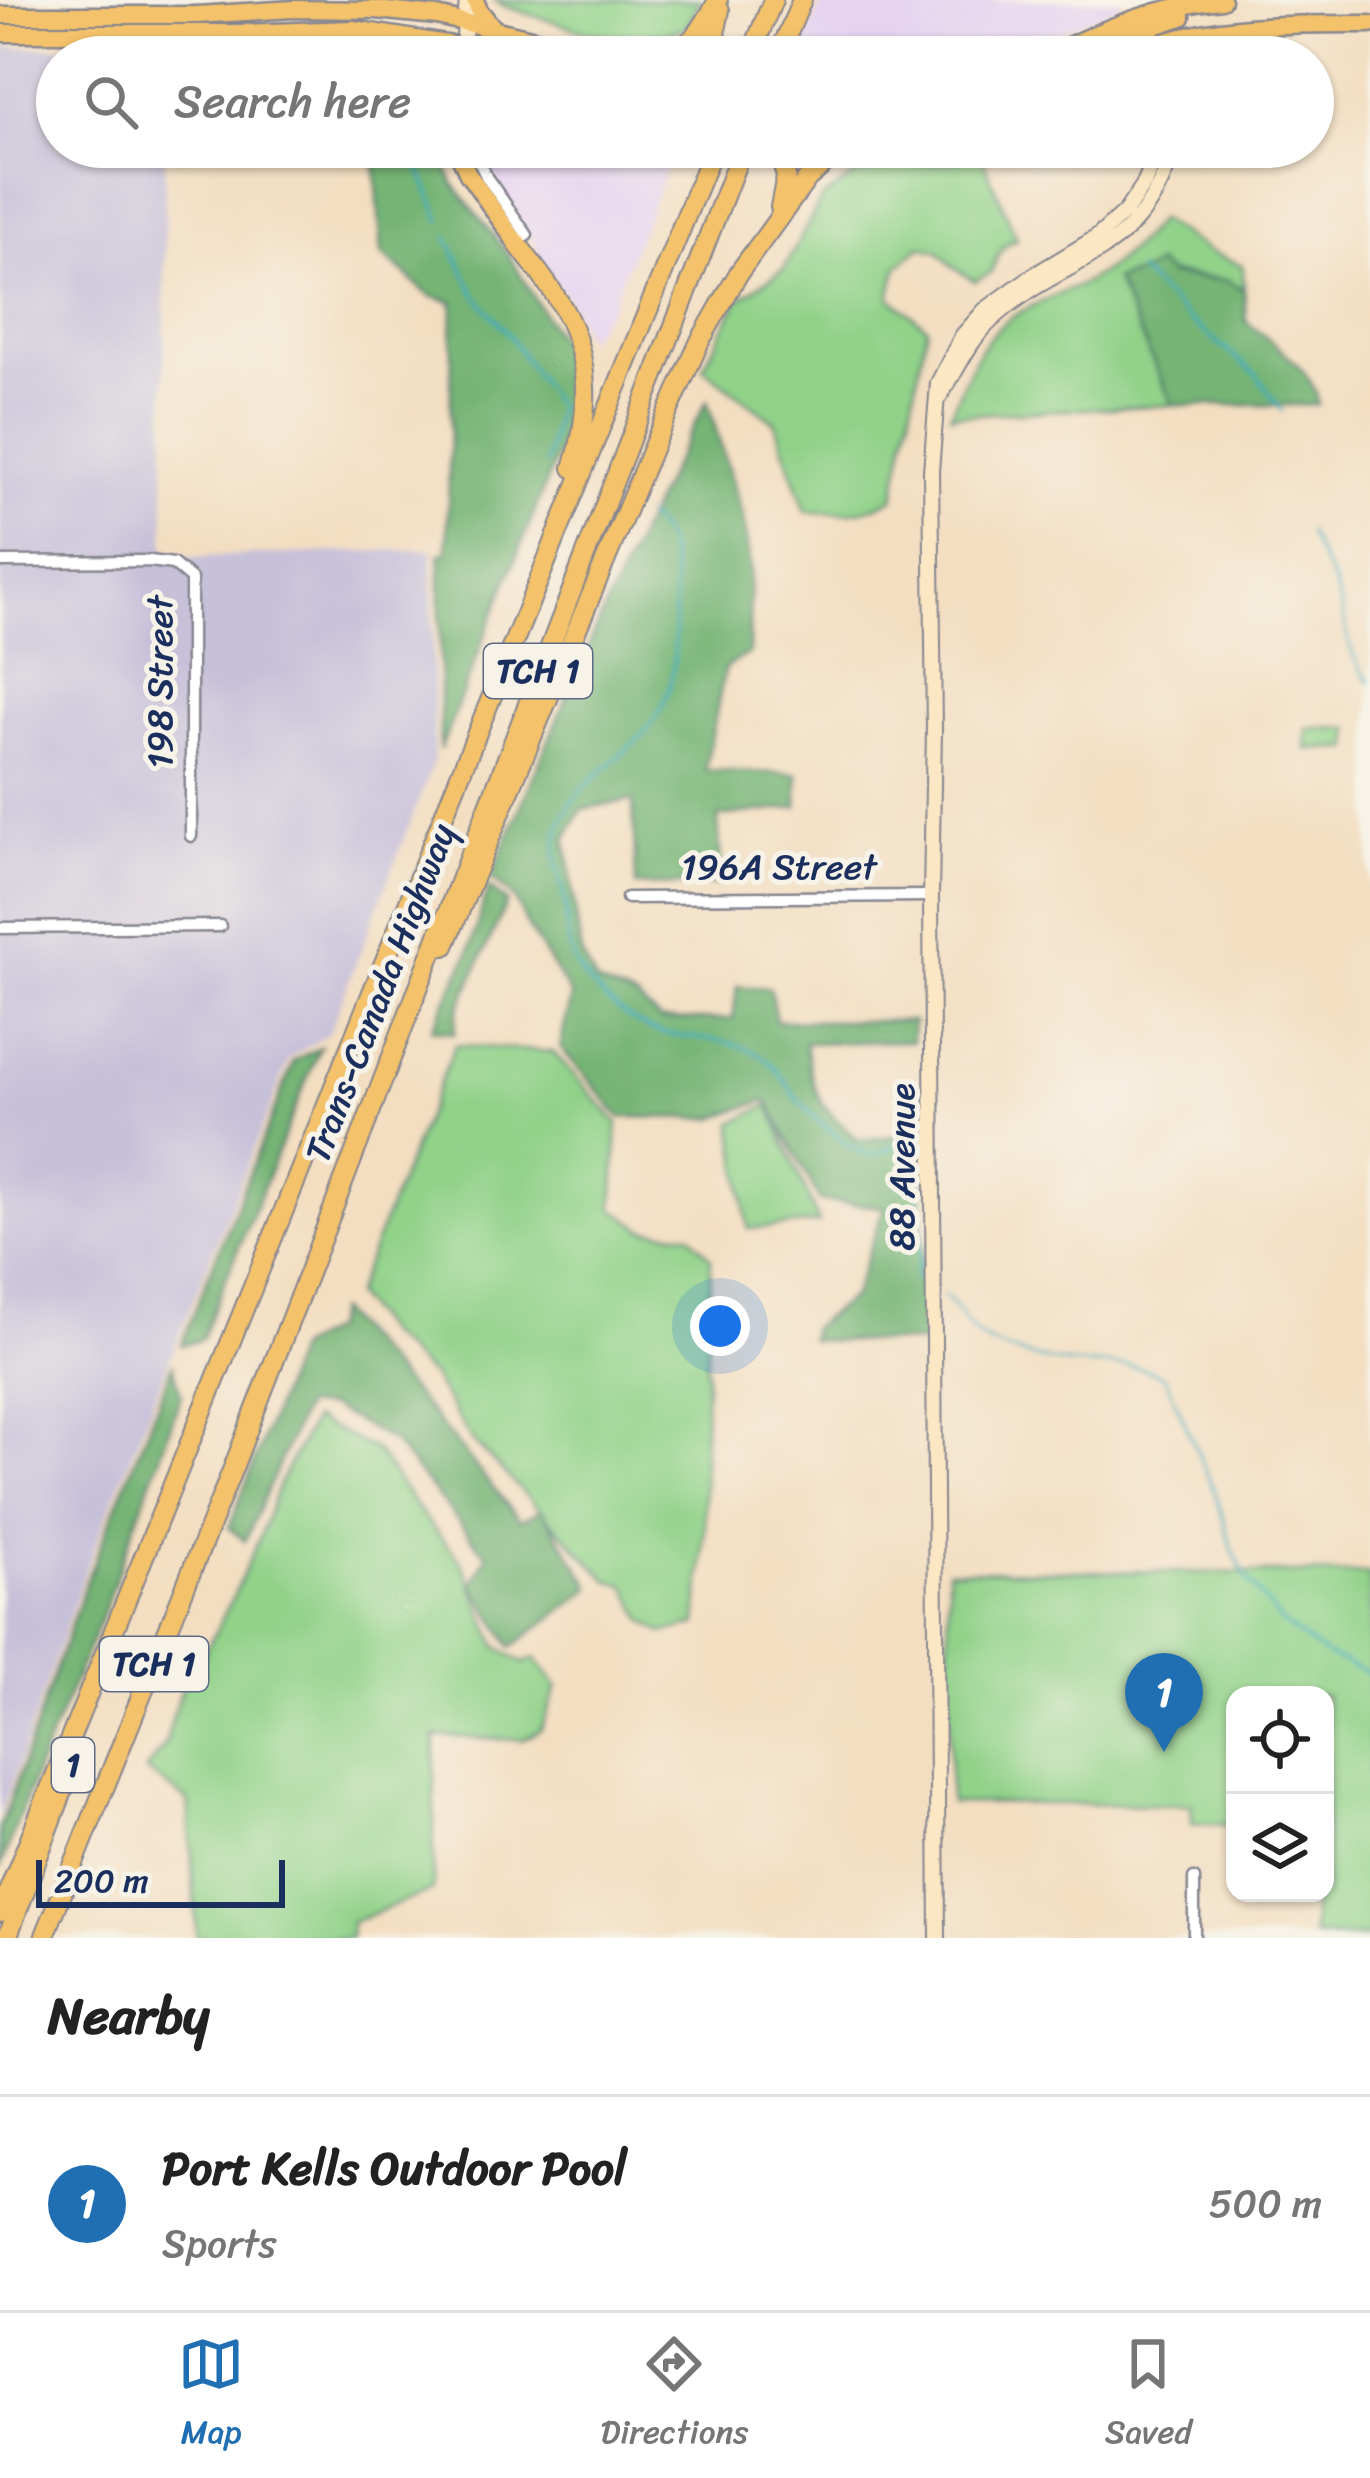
<!DOCTYPE html>
<html lang="en">
<head>
<meta charset="utf-8">
<style>
  :root { --surface:#fff; --page:#f6f6f6; --text:#222; --muted:#767676; --line:#e0e0e0; --accent:#1f6fb2 }
  body { margin:0; font-family:Sriracha,sans-serif; background:var(--page); color:var(--text) }
  .controls { position:absolute; right:36px; bottom:36px; display:grid; overflow:hidden; border-radius:24px; box-shadow:0 3px 9px #0004 }
  .controls button { width:108px; height:108px; display:grid; place-items:center; padding:0; border:0; border-bottom:3px solid var(--line); background:var(--surface); color:var(--text); font:60px sans-serif }
  .scale { position:absolute; left:36px; bottom:30px; width:249px; box-sizing:border-box; padding-left:12px; border:6px solid #1b2f5e; border-top:0; font-size:33px; line-height:42px; white-space:nowrap; color:#1b2f5e; -webkit-text-stroke:9px #f7f3e8; paint-order:stroke }
  .you { position:absolute; left:720px; top:1326px; width:42px; height:42px; margin:-30px; border:9px solid #fff; border-radius:50%; background:#1a73e8; box-shadow:0 0 0 18px #1a73e833 }
  .badge { display:grid; place-items:center; width:78px; height:78px; border-radius:50%; background:var(--accent); color:#fff; font-size:39px; font-weight:700 }
  .pin { position:absolute; translate:-50% -99px; filter:drop-shadow(0 3px 6px #0008) }
  .pin::after { content:''; position:absolute; top:63px; width:42px; height:36px; background:inherit; clip-path:polygon(0 0,100% 0,50% 100%) }
  .list { margin:0; padding:0; list-style:none }
  h2 { display:flex; justify-content:space-between; align-items:center; height:156px; margin:0; padding:0 48px; font-size:51px }
  h2 small { font-size:39px; font-weight:400; color:var(--muted) }
  .list li { display:grid; grid-template-columns:78px 1fr auto; gap:36px; align-items:center; box-sizing:border-box; height:216px; padding:0 48px; border-top:3px solid var(--line) }
  .list b { display:block; font-size:45px; white-space:nowrap }
  .list p { margin:0; font-size:39px; white-space:nowrap; color:var(--muted) }
  .list em { font-size:39px; font-style:normal; color:var(--muted) }
  .icon { flex:none; width:66px; height:66px; fill:none; stroke:currentColor; stroke-width:2; stroke-linecap:round; stroke-linejoin:round }
  .map { position:relative; flex:none; width:1370px; height:1938px; overflow:hidden }
  .search { position:absolute; background:var(--surface); box-shadow:0 3px 9px #0004; left:36px; right:36px; top:36px; height:132px; display:flex; align-items:center; gap:30px; box-sizing:border-box; padding:0 42px; border-radius:66px; color:var(--muted); font-size:45px }
  .sheet { height:372px; background:var(--surface) }
  nav { display:flex; justify-content:space-around; align-items:center; box-sizing:border-box; height:168px; border-top:3px solid var(--line); background:var(--surface); font-size:33px; color:var(--muted) }
  nav a { display:grid; justify-items:center; gap:6px }
  nav .on { color:var(--accent) }
  .map>svg:first-child { display:block }
</style>
</head>
<body>
<div class="map">
<svg width="1370" height="1938" viewBox="0 0 1370 1938">
  <rect width="100%" height="100%" fill="#f7f3e8"/>
  <filter id="ink" filterUnits="userSpaceOnUse"><feTurbulence type="fractalNoise" baseFrequency=".00833" numOctaves="2"/><feDisplacementMap in="SourceGraphic" scale="24" xChannelSelector="R" yChannelSelector="G"/><feConvolveMatrix kernelMatrix="1 2 1 2 8 2 1 2 1" color-interpolation-filters="sRGB"/></filter>
  <filter id="wash" filterUnits="userSpaceOnUse"><feTurbulence type="fractalNoise" baseFrequency=".004" numOctaves="4" result="noise"/><feDisplacementMap in="SourceGraphic" scale="48" xChannelSelector="R" yChannelSelector="G"/><feGaussianBlur stdDeviation="2.7" result="paint"/><feColorMatrix in="noise" values="0 0 0 0 0 0 0 0 0 0 0 0 0 0 0 0 0 1.4 0 .05"/><feComposite in="paint" operator="in"/></filter>
  <g filter="url(#wash)">
    <rect width="100%" height="100%" fill="#f3dec1"/>
    <path fill="#e5d3f1" d="M823,0H1121L1122,4L1002,57H798Z
      M480,147H676L609,309L586,339L568,299L534,253L539,250L495,181Z"/>
    <path fill="#c7c0d9" d="M0,47H165V57H57V147H165V549L191,557L432,549L434,761L329,1033L290,1058L86,1569L0,1818Z"/>
    <path fill="#91d289" stroke="#568074" stroke-width="3" d="M495,0H701L685,28C669,33 654,37 638,38C598,40 545,18 506,7Z
      M980,152L1017,239C1002,244 996,257 992,272L975,281L954,268L938,251L920,247L897,268L890,297L927,327L894,498C863,515 841,513 806,512L775,422L703,368L738,300L784,269L822,198L857,174L903,164L947,162Z
      M1158,220L1212,253L1243,265L1244,290L1227,280L1146,271L1116,280L1173,405L950,415C963,385 975,347 1002,325C1023,307 1053,297 1078,286C1110,271 1136,247 1158,220Z
      M1307,728H1351V749H1307Z
      M455,1045L553,1052L618,1123L613,1208L645,1230L690,1234L711,1258L703,1456L705,1526L697,1625L663,1633L645,1622L626,1586L608,1580L470,1438L432,1377L384,1333L354,1295Z
      M769,1105L819,1223L748,1229L733,1123Z
      M313,1419L376,1451L422,1515L462,1562L497,1646L523,1663L536,1658L557,1687L541,1730L522,1740L435,1736L433,1890L351,1922L350,1938H197L188,1801L146,1771L166,1742L179,1694L206,1650L233,1597L260,1536L279,1484Z
      M948,1570L1370,1574V1937H1313V1893H1325V1695H1235V1825L1192,1824L1191,1805L950,1803Z"/>
    <path fill="#74b475" stroke="#48726a" stroke-width="3" d="M374,147H439L453,183L509,255L562,345L564,437L440,750V554L447,553L453,302L430,296L382,254Z
      M1156,264L1170,275L1227,280L1244,290L1246,321C1272,344 1316,370 1318,405H1173L1115,280L1146,271Z
      M707,401L743,518L750,567L749,653L725,668L705,770L798,774V807L718,817L722,884L636,886L633,800L582,809L566,839L581,953L596,983L637,999L660,1020L733,1019L737,986L770,988L776,1021H913L912,1041L805,1043C814,1097 817,1103 859,1140L919,1133L925,1343L810,1340L811,1328L853,1296L884,1207L820,1201L767,1100L714,1118L621,1117L560,1047L571,996L529,929L515,899L491,877C559,717 623,553 707,401Z
      M488,887L507,902L458,1010L454,1033L432,1029L469,953Z
      M320,1047L201,1340L181,1345L294,1061Z
      M337,1310L422,1403L520,1520L542,1510L592,1588L512,1647L472,1584L487,1556L392,1441L330,1407L304,1406L245,1541L229,1528L297,1348L331,1330Z
      M173,1365L181,1395L160,1456L99,1623L38,1766L0,1869V1829L86,1582Z"/>
    <g fill="none" stroke-linecap="round" stroke-linejoin="round">
      <path stroke="#3facbe" stroke-width="3" d="M377,48L379,57
        M411,147L441,221
        M447,236L475,294L509,335L557,408L546,464
        M1138,271L1192,322L1256,374L1282,411
        M644,516C670,533 674,568 674,597C674,633 679,671 663,705C635,765 546,783 557,865C559,877 563,889 565,901C567,918 566,939 572,955C582,985 629,1024 659,1032C695,1042 733,1035 764,1058C777,1067 784,1080 793,1093C809,1115 837,1138 862,1152C887,1167 897,1120 921,1161L922,1244L916,1277L925,1287
        M1308,533C1315,551 1326,567 1334,584C1349,621 1342,648 1370,682
        M944,1296C959,1307 965,1327 981,1338C1002,1351 1047,1362 1072,1364C1103,1367 1137,1361 1165,1377L1216,1495L1233,1551L1247,1579L1283,1624L1324,1654L1370,1674"/>
    </g>
  </g>
  <g filter="url(#ink)">
    <g fill="none" stroke-linecap="round" stroke-linejoin="round">
      <g stroke="#878690" stroke-width="15">
        <path id="minor" d="M472,147L487,178L527,235L516,242
          M0,562L150,561L173,564L191,579V836
          M627,898L931,896
          M0,928L220,926
          M1194,1879V1938"/>
      </g>
      <g stroke="#878690" stroke-width="18">
        <path id="secondary" d="M463,47L467,0
          M939,397C958,371 966,344 991,321C1064,252 1141,264 1174,147
          M938,1938L931,896L934,730L931,471L938,383L962,336L985,310L1029,278L1097,237L1125,212L1144,184L1159,147"/>
      </g>
      <g stroke="#878690" stroke-width="21">
        <path id="primary" d="M475,0L479,10L495,30
          M0,15H197L293,9L376,10L437,16L612,57
          M0,33H238L353,29L447,44L503,57
          M1046,57C1102,29 1159,5 1222,0
          M1075,57L1116,39L1182,17
          M1123,57C1199,22 1288,24 1370,24
          M1195,57L1220,32
          M456,147L468,174L516,242"/>
      </g>
      <g stroke="#878690" stroke-width="22">
        <path id="motorway" d="M660,57C694,46 701,30 718,0
          M719,57L716,30L720,10
          M750,57L773,0
          M778,57L802,0
          M777,147L786,176L780,207
          M516,242C533,265 552,287 565,312C591,360 590,418 573,468
          M445,946L657,437L700,341L740,271L808,178L834,156L863,147
          M0,1912L714,147
          M7,1938L69,1775
          M44,1938L233,1468L743,147"/>
      </g>
      <use href="#minor" stroke="#fff" stroke-width="10"/>
      <use href="#secondary" stroke="#fbe7c3" stroke-width="14"/>
      <use href="#primary" stroke="#f4c26a" stroke-width="16"/>
      <use href="#motorway" stroke="#f4c26a" stroke-width="18"/>
    </g>
  </g>
  <g text-anchor="middle" dominant-baseline="central" stroke-width="10" stroke-linejoin="round" paint-order="stroke">
    <g fill="#f7f3e8" stroke="#5d6a87" stroke-width="3">
      <rect x="484" y="644" width="108" height="54" rx="9"/>
      <rect x="100" y="1637" width="108" height="54" rx="9"/>
      <rect x="52" y="1738" width="42" height="54" rx="9"/>
    </g>
    <g font-size="33" font-weight="bold" fill="#1b2f5e">
      <text x="538" y="671">TCH 1</text>
      <text x="154" y="1664">TCH 1</text>
      <text x="73" y="1765">1</text>
    </g>
    <g font-size="36" fill="#1b2f5e" stroke="#f7f3e8">
      <text transform="translate(160 682) rotate(-90)">198 Street</text>
      <text x="779" y="867">196A Street</text>
      <text transform="translate(380 993) rotate(-69)">Trans-Canada Highway</text>
      <text transform="translate(902 1167) rotate(-90)">88 Avenue</text>
    </g>
  </g>
</svg>
<div class="controls">
<button><svg class="icon" aria-label="locate" viewBox="0 0 24 24"><circle cx="12" cy="12" r="6"/><path d="M12 2v4M12 18v4M2 12h4M18 12h4"/></svg></button>
<button><svg class="icon" aria-label="layers" viewBox="0 0 24 24"><path d="M12 4l9 5-9 5-9-5zM3 14l9 5 9-5"/></svg></button>
</div>
<div class="scale">200 m</div>
<div class="you"></div>
<div class="pin badge" style="left:1164px;top:1752px">1</div>
<div class="search"><svg class="icon" aria-label="search" viewBox="0 0 24 24"><circle cx="10" cy="10" r="6"/><path d="M15 15l6 6"/></svg>Search here</div>
</div>
<section class="sheet">
<h2>Nearby<small></small></h2>
<ul class="list">
<li><span class="badge">1</span><div><b>Port Kells Outdoor Pool</b><p>Sports</p></div><em>500 m</em></li>
</ul>
</section>
<nav>
<a class="on"><svg class="icon" aria-label="map" viewBox="0 0 24 24"><path d="M3 6l6-2 6 2 6-2v14l-6 2-6-2-6 2zM9 4v14M15 6v14"/></svg>Map</a>
<a><svg class="icon" aria-label="directions" viewBox="0 0 24 24"><path d="M12 3l9 9-9 9-9-9zM9 14v-3h6M13 9l2 2-2 2"/></svg>Directions</a>
<a><svg class="icon" aria-label="saved" viewBox="0 0 24 24"><path d="M7 4h10v16l-5-4-5 4z"/></svg>Saved</a>
</nav>
</body>
</html>
